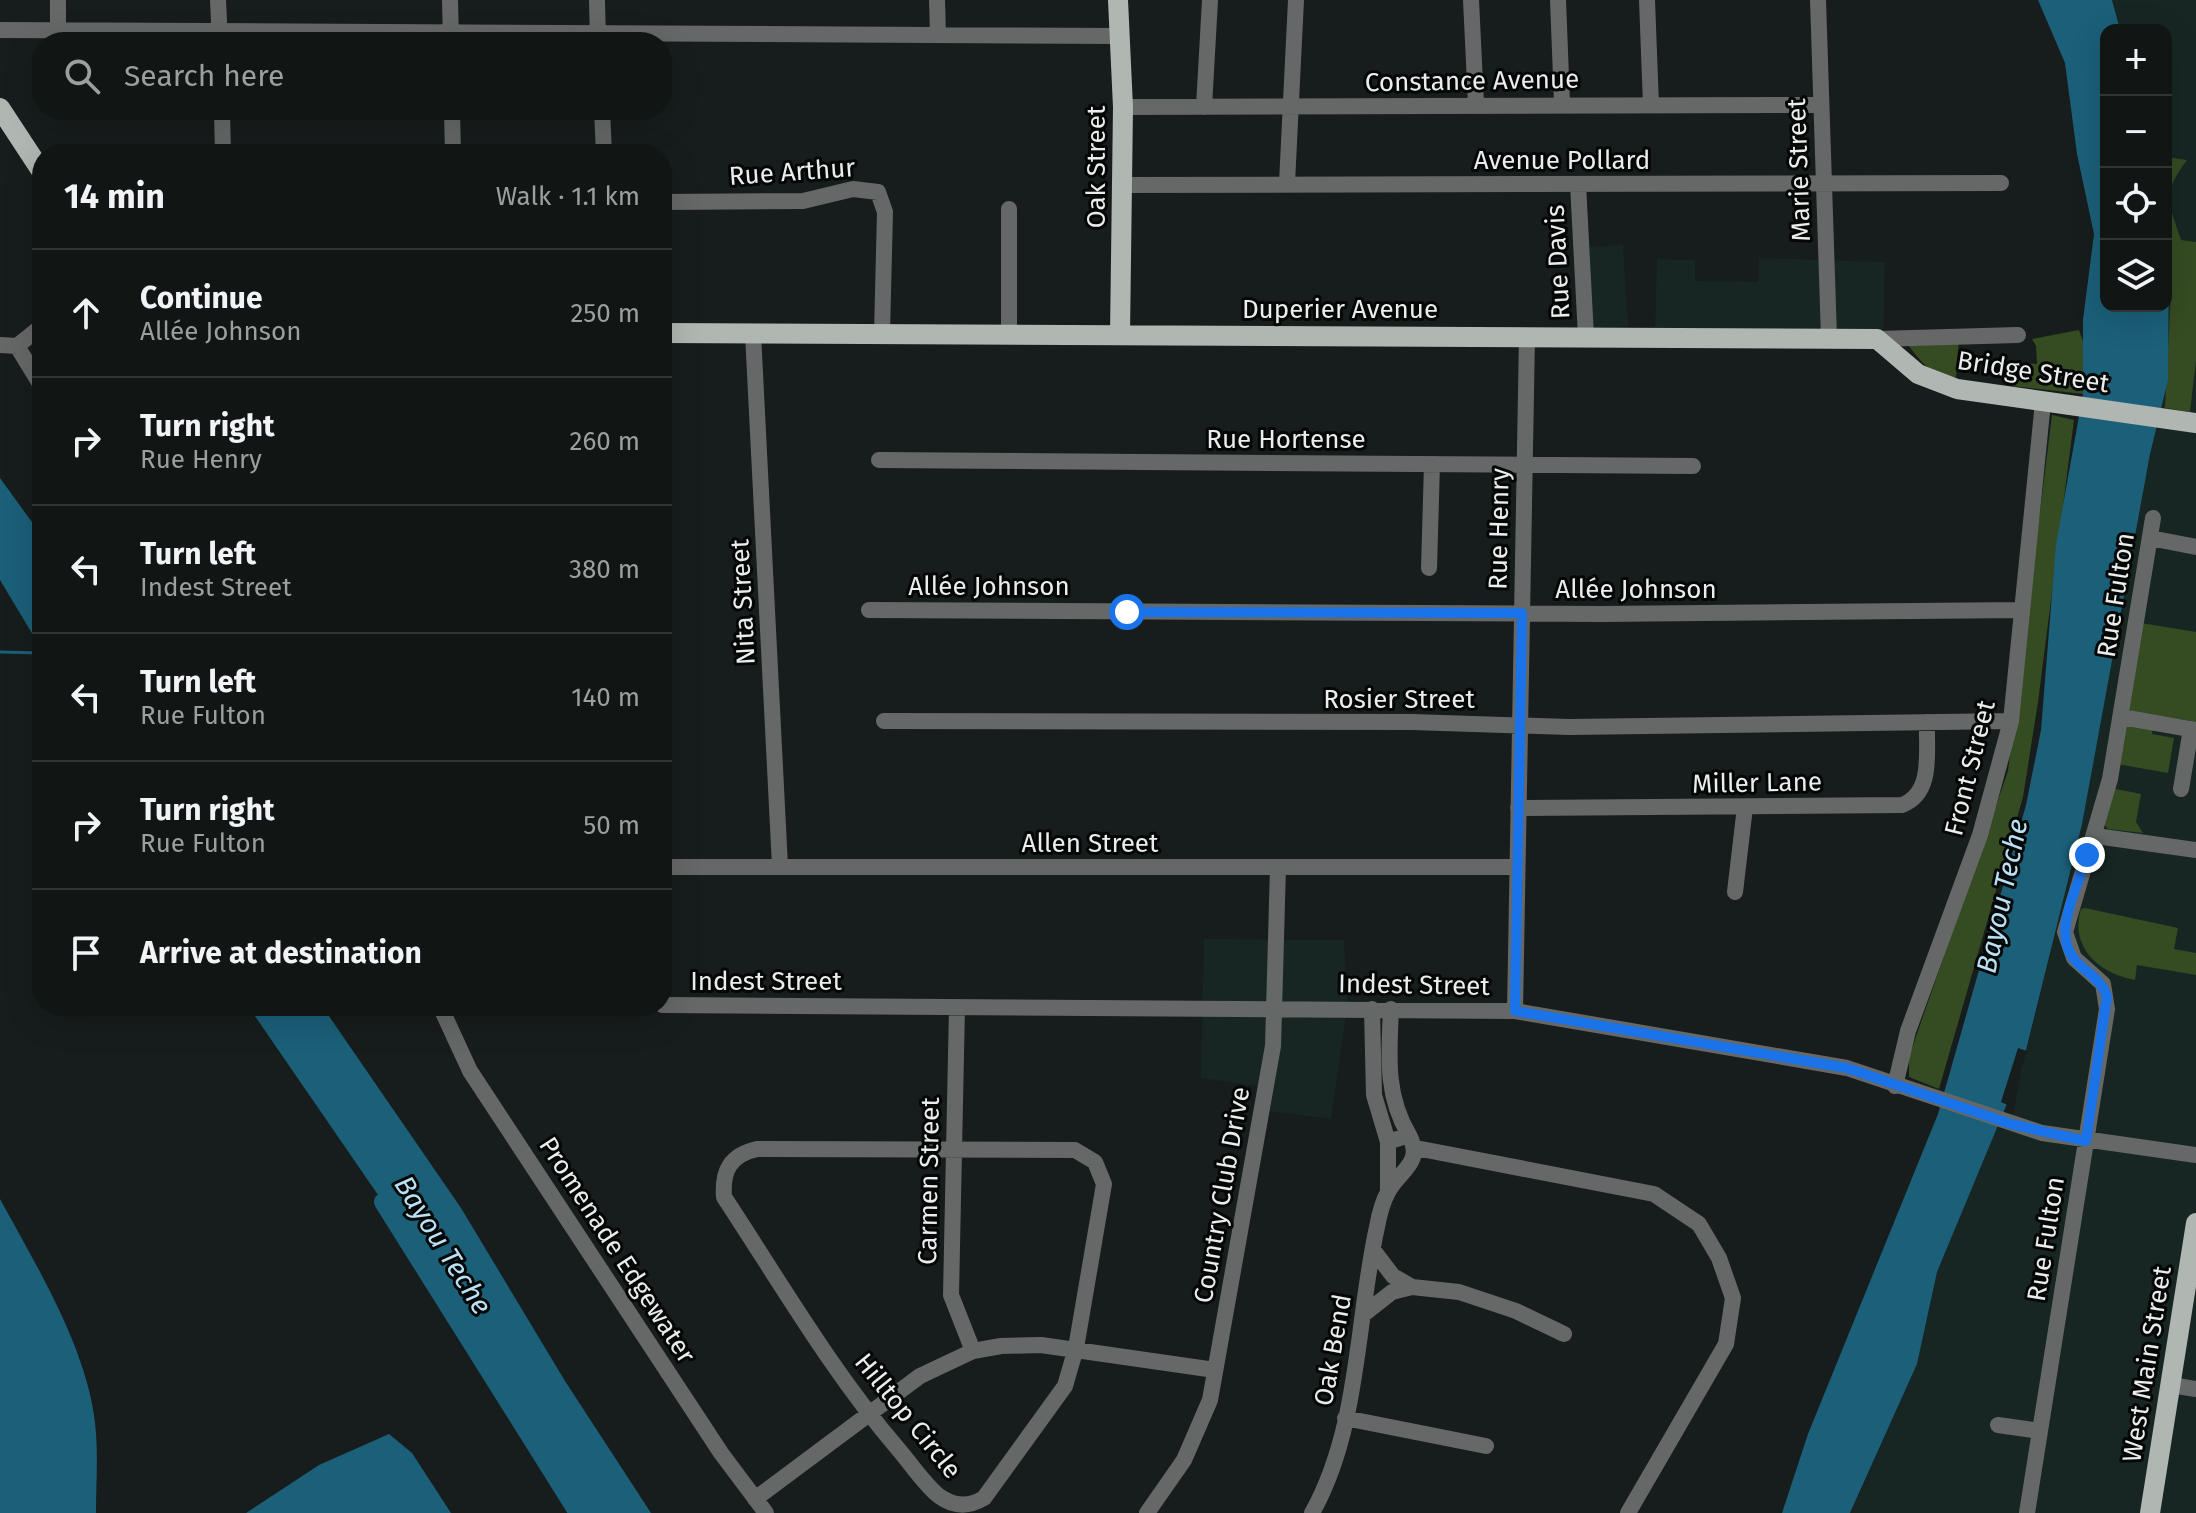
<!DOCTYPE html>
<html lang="en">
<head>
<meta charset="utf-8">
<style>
  :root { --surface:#111615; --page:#1a1f1e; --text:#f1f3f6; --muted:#9c9fa0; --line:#303534 }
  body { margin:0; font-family:"Fira Sans",sans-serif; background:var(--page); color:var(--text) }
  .controls { position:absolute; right:24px; top:24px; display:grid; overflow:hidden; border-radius:16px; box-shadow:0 8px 32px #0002 }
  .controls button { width:72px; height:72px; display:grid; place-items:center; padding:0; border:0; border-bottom:2px solid var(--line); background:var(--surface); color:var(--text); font:40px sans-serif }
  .stop { position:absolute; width:24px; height:24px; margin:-18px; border:6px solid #1a73e8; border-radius:50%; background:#fff }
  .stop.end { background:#1a73e8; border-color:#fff; box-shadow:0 2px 8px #0008 }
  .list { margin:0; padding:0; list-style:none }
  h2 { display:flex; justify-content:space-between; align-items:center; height:104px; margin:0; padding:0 32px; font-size:34px }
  h2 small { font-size:26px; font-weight:400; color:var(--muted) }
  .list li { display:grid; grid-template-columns:52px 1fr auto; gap:24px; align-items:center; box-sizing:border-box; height:128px; padding:0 32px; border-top:2px solid var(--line) }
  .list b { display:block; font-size:30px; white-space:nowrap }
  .list p { margin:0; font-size:26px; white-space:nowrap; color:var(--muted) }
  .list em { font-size:26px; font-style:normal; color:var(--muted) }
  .icon { flex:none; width:44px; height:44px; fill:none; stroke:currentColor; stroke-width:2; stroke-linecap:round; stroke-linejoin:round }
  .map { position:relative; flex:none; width:2196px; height:1513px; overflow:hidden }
  .search { position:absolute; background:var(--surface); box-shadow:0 8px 32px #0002; left:32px; top:32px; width:640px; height:88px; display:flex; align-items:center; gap:20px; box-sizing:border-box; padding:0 28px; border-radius:32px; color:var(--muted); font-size:30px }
  .panel { position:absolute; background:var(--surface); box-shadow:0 8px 32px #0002; left:32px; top:144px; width:640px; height:872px; border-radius:32px }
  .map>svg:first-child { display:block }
</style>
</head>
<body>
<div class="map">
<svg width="2196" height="1513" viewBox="0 0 2196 1513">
  <rect width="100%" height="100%" fill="#171d1c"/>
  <path fill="#182623" d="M2104,0H2196V1150L2048,1129L2013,1116L2166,306V30H2109Z
    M1623,245L1628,326L1590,328L1585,247Z
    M1759,258L1885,262L1883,338L1655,332L1657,259L1695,260V281L1758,282Z
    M1204,939L1344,940L1347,1008L1331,1119L1270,1111L1271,1088L1201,1078Z
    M1996,1128L2196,1156V1513H1851L1917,1364L1937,1272Z"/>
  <path fill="#354b22" d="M2166,157L2187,160C2161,194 2169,203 2181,240L2196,242V360L2190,412L2165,408L2172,272L2166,237Z
    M2079,330L2085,347L2083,394L2012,386L2015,362L2037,364L2036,346L2032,339Z
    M1959,339L1956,377C1929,376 1921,361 1905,341Z
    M2052,415L2074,420L2038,702L2023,797L1939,1089L1909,1077V1057L2008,771Z
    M2141,623L2196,632V722L2127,710Z
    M2124,722L2153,728L2152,734L2174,738L2168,773L2117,764Z
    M2111,788L2141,794L2136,822L2143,833L2108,829L2104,824Z
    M2085,908L2178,928L2174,949L2196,953V975L2137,965L2135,980C2100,974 2069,948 2081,909Z"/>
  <path fill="#1b5f78" d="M2038,0H2112L2120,30H2106V306H2166V243L2169,253L2168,380L2150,454L2082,824L2021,1070L1937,1272L1917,1364L1850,1513H1782L1808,1434L1938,1114L2026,805L2041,730L2056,544L2083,394V320L2094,234L2077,154L2065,63Z
    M0,478L42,536V650L0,580Z
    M248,1006H322L461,1208L565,1381L651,1513H584L482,1346Z
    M0,1199C37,1267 91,1354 96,1433C98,1459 96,1486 96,1513H0Z
    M389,1434L412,1453L451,1513H246L319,1465Z"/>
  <path fill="#171d1c" d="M2018,1048L2027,1051L2010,1106L2001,1102Z"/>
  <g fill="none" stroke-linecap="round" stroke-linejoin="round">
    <path stroke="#1b5f78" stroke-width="3" d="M0,652L42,653"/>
    <path stroke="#1b5f78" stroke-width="18" d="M383,1202L578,1513"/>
    <path stroke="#656866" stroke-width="16" d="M58,0V30
      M218,0L220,42
      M450,0L451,42
      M597,0L598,42
      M937,0L938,35
      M1471,0L1476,104
      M1558,0L1562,103
      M1647,0L1651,105
      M1818,0L1829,338
      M0,30L1119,36
      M1123,107L1820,105
      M1204,107L1210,0
      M222,110L223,154
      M452,110L453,154
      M602,110L604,154
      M1287,183L1296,0
      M1578,184L1586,337
      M1122,185L2001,183
      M662,202L803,201L853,189L878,192L885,212L882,333
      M1009,209V334
      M753,334L780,866
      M1877,339L2018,335
      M0,345L17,346
      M17,346L42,387
      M17,346L42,326
      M879,460L1693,466
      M2150,538L2196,547
      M1429,568L1432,464
      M869,610L1601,614L2020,610
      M2122,717L2196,730
      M884,721L1412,722L1569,727L2011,721
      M2181,789L2191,729
      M1518,808L1902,805C1934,793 1926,751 1927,722
      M2096,836L2196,850
      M662,867H1517
      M1735,892L1745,807
      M662,1005L1515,1011L1847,1068L2042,1133L2196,1155
      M440,1006L470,1071L721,1453L766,1513
      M957,1007L951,1295L973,1351
      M1372,1009L1374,1095L1388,1142V1192
      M1391,1009C1389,1055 1385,1095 1409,1135
      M1515,1011L1527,336
      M1895,1086L1908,1031L1980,835L2011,721L2043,402
      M1416,1148L1654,1194L1699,1224L1719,1258L1733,1298L1726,1344L1628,1513
      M757,1149L1075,1150L1095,1162L1104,1184L1076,1348L1065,1386L984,1498C969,1507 954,1507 939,1496C924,1484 911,1464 899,1450C832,1372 780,1282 724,1197C722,1171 730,1155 757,1149Z
      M1374,1251L1393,1276L1412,1287L1459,1292L1516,1311L1564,1334
      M1364,1314L1392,1292L1412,1287
      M2171,1385L2196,1389
      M1345,1418L1486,1446
      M1998,1425L2040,1431
      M755,1499L920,1376L973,1351L1001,1346L1041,1345L1215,1370
      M1147,1513L1184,1460L1210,1400L1273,1046L1278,867
      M1312,1513C1360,1427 1356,1321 1377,1227C1379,1216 1383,1201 1388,1192C1400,1170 1424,1163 1409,1135L1388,1142
      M2027,1513L2107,1009L2103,984L2074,958L2065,932L2110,779L2153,518"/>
    <path stroke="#b0b6b2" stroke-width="20" d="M1118,0L1123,107L1120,335
      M0,108L42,172
      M662,333L1877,339L1918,374L1957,389L2196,423
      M2150,1513L2196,1223"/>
  </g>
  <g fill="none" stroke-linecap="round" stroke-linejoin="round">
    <path stroke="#1a73e8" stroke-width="10" d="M1127,612L1522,613L1515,1011L1847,1068L2011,1124L2086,1141L2107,996C2100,978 2086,973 2074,959C2051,931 2080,884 2087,855"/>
  </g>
  <g text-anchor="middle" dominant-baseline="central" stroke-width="6" stroke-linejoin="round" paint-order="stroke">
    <g font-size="26" fill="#e9edec" stroke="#050706">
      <text transform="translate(1472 81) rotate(-1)">Constance Avenue</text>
      <text x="1562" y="160">Avenue Pollard</text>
      <text transform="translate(1096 167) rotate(-90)">Oak Street</text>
      <text transform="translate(1799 170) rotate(-92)">Marie Street</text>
      <text transform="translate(792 172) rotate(-4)">Rue Arthur</text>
      <text transform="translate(1558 262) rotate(-93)">Rue Davis</text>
      <text x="1340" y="309">Duperier Avenue</text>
      <text transform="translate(2033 372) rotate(9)">Bridge Street</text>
      <text x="1286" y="439">Rue Hortense</text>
      <text transform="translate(1499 529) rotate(-89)">Rue Henry</text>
      <text x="989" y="586">Allée Johnson</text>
      <text x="1636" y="589">Allée Johnson</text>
      <text transform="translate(2116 595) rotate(-81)">Rue Fulton</text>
      <text transform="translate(743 602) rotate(-93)">Nita Street</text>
      <text x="1399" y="699">Rosier Street</text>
      <text transform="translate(1970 768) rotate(-76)">Front Street</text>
      <text transform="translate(1757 783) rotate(-1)">Miller Lane</text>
      <text x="1090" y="843">Allen Street</text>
      <text x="766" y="981">Indest Street</text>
      <text transform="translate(1414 985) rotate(1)">Indest Street</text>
      <text transform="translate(929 1181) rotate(-89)">Carmen Street</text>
      <text transform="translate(1222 1195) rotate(-80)">Country Club Drive</text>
      <text transform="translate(2046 1239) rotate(-81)">Rue Fulton</text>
      <text transform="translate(617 1250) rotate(57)">Promenade Edgewater</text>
      <text transform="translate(1333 1350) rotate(-80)">Oak Bend</text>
      <text transform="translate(2147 1364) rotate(-81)">West Main Street</text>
      <text transform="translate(908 1416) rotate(51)">Hilltop Circle</text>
    </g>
    <g font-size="28" font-style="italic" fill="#b9e2f6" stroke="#050706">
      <text transform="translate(2002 896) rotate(-78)">Bayou Teche</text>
      <text transform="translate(443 1245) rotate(58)">Bayou Teche</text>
    </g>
  </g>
</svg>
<div class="controls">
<button>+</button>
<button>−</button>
<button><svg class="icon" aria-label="locate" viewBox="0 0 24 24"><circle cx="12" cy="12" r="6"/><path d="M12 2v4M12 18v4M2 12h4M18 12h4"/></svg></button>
<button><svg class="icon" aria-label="layers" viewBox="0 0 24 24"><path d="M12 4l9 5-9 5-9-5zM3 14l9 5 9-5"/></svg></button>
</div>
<div class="stop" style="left:1127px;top:612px"></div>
<div class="stop end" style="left:2087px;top:855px"></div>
<div class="search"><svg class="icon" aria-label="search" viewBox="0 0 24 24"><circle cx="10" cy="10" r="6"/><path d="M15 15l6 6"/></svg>Search here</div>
<section class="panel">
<h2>14 min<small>Walk · 1.1 km</small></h2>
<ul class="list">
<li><svg class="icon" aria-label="ahead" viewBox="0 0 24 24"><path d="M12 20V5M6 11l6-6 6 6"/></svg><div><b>Continue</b><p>Allée Johnson</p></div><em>250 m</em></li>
<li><svg class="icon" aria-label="right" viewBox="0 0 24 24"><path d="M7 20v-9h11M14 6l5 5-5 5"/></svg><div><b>Turn right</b><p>Rue Henry</p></div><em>260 m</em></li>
<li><svg class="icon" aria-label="left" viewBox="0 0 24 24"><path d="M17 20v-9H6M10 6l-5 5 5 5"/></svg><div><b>Turn left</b><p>Indest Street</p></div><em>380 m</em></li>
<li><svg class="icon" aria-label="left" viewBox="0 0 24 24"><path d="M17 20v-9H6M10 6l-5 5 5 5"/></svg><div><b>Turn left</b><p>Rue Fulton</p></div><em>140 m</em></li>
<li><svg class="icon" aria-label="right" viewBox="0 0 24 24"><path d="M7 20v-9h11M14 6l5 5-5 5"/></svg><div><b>Turn right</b><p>Rue Fulton</p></div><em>50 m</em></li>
<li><svg class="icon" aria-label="arrive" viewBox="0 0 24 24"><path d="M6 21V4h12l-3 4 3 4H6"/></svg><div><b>Arrive at destination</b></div></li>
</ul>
</section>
</div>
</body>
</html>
